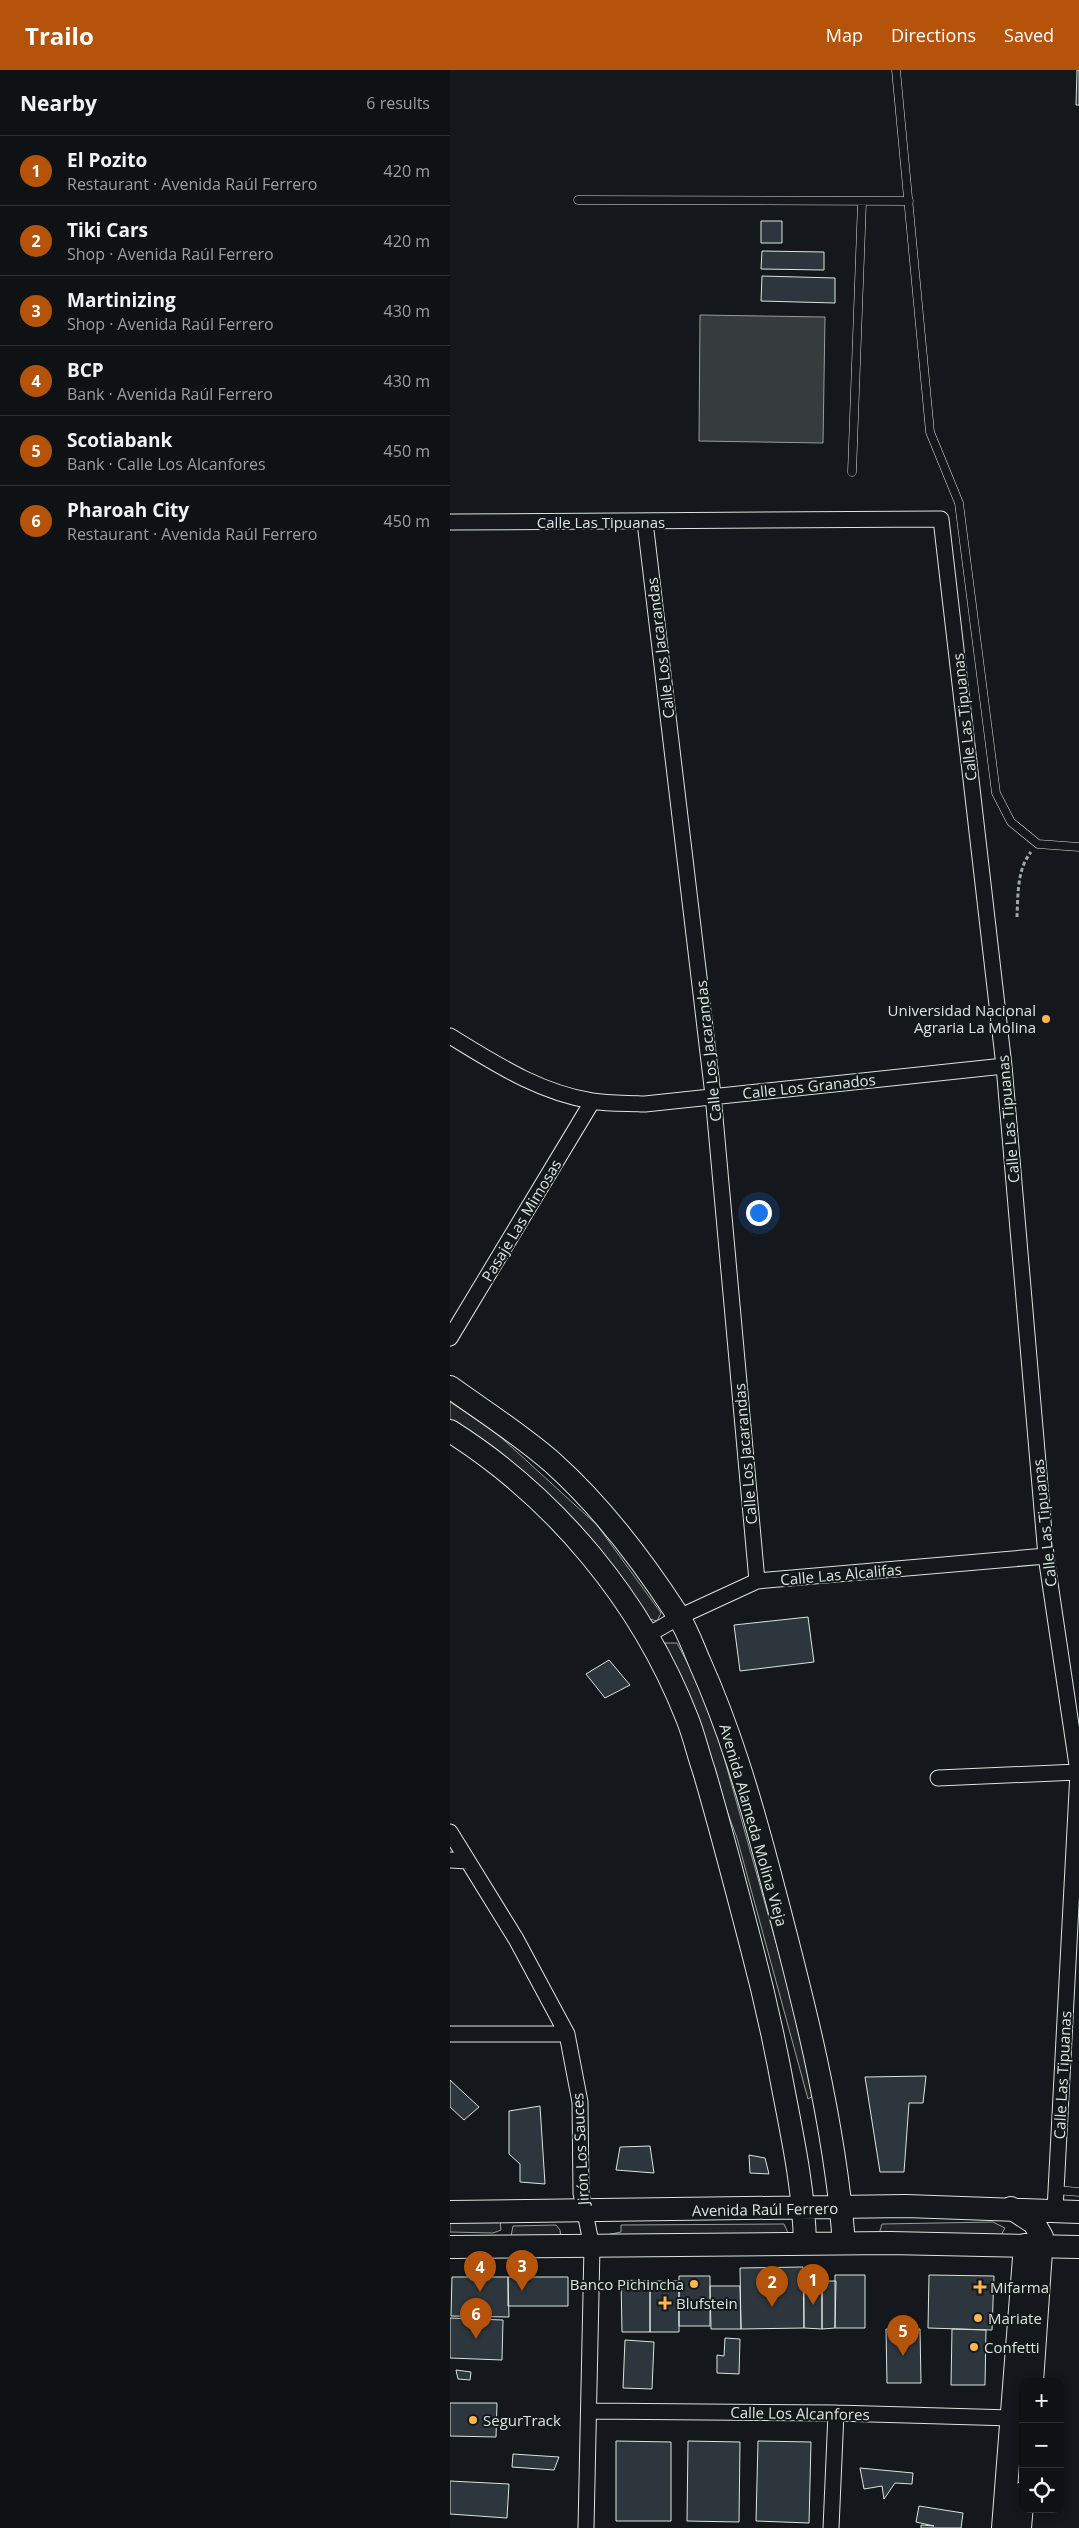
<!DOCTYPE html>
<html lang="en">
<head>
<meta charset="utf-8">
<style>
  :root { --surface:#0f1215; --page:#181b1e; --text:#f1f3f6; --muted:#9b9ea0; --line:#2f3234; --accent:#b45309 }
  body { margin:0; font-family:"Open Sans",sans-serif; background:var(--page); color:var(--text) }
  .controls { position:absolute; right:15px; bottom:15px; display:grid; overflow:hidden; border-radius:10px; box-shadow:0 2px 8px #0003 }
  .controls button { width:45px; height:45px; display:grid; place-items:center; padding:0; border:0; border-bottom:1px solid var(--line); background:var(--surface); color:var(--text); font:25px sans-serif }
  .you { position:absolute; left:308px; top:1142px; width:18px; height:18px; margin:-12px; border:4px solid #fff; border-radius:50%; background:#1a73e8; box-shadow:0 0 0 8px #1a73e833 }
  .badge { display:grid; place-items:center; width:32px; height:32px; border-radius:50%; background:var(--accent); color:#fff; font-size:16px; font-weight:700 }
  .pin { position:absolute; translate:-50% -41px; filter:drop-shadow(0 1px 2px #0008) }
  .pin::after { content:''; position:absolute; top:26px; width:18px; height:15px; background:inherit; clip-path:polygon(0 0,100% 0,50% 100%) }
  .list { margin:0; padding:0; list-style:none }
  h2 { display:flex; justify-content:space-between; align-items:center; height:65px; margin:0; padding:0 20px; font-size:21px }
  h2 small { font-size:16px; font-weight:400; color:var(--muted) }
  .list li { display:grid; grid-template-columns:32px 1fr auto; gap:15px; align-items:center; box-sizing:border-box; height:70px; padding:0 20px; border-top:1px solid var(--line) }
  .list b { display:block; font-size:19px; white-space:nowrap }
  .list p { margin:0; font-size:16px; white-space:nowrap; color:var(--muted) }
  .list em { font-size:16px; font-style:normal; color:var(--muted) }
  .icon { flex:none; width:28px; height:28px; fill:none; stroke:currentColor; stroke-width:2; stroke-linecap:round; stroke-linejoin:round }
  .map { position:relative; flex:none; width:629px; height:2458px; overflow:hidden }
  header { display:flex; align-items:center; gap:30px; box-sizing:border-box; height:70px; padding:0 25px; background:var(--accent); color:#fff }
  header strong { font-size:24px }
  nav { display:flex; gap:28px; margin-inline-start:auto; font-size:18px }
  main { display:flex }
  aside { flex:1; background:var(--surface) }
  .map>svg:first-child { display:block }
</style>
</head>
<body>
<header>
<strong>Trailo</strong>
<nav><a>Map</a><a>Directions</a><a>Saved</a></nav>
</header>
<main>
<aside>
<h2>Nearby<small>6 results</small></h2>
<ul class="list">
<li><span class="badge">1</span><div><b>El Pozito</b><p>Restaurant · Avenida Raúl Ferrero</p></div><em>420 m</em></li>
<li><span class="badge">2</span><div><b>Tiki Cars</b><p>Shop · Avenida Raúl Ferrero</p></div><em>420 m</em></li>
<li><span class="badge">3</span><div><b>Martinizing</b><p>Shop · Avenida Raúl Ferrero</p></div><em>430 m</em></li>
<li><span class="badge">4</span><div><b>BCP</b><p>Bank · Avenida Raúl Ferrero</p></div><em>430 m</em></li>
<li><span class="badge">5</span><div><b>Scotiabank</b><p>Bank · Calle Los Alcanfores</p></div><em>450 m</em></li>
<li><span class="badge">6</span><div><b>Pharoah City</b><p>Restaurant · Avenida Raúl Ferrero</p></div><em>450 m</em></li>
</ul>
</aside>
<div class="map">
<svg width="629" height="2458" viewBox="0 0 629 2458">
  <rect width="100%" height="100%" fill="#14181c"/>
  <path fill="#202428" stroke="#939e99" d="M0,1332L44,1361L147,1455L211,1543L207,1551L200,1549L0,1351Z
    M215,1573H227L259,1634L362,2001L366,2024L358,2029L287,1768Z
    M0,2148L50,2150L51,2160L43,2163L0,2162Z
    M543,2152L555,2158L550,2167L429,2164L432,2154Z
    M334,2154L339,2165H156L171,2162V2155Z
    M106,2155L110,2160L111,2168L60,2171L63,2156Z"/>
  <path fill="#363b3e" stroke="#939e99" d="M250,245L375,247L373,373L249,371Z"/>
  <path fill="#2c363c" stroke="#d8e6dc" d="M627,0H629V35H626Z
    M311,151H332V173H311Z
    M312,181L374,182V200L311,199Z
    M312,206L385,208V233L311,231Z
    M358,1547L364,1592L290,1601L284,1555Z
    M159,1590L180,1615L155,1628L136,1604Z
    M476,2006L473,2033H459L454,2102H430L415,2007Z
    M0,2010L29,2037L14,2050L0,2037Z
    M90,2036L95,2114L70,2112V2094L59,2084V2041Z
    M200,2076L204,2103L166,2100L170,2077Z
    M299,2085L315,2088L319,2104L300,2103Z
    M353,2197L354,2258L291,2259L290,2198Z
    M385,2205H415V2258H385Z
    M479,2205L544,2206L542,2260L478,2258Z
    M229,2206H260V2256H229Z
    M2,2207H58L59,2247L1,2246Z
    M58,2207H118V2236H58Z
    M171,2210L200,2211V2262H172Z
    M200,2211H229V2262H200Z
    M354,2211H372V2259L354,2258Z
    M372,2211H386L385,2258L372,2259Z
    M260,2216H290L291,2259H261Z
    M0,2248L53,2250L52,2290L0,2288Z
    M436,2259H470L471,2313H437Z
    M502,2259L536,2260L535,2315H501Z
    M275,2268L290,2269L289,2304L267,2303V2285L274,2286Z
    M175,2270L204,2272L202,2319L173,2318Z
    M6,2300L21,2302L20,2310L8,2309Z
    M0,2333H47L46,2367L0,2366Z
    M166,2371L221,2372V2451H166Z
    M238,2371L290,2372L289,2452L237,2451Z
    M308,2371L361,2372L359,2453L306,2451Z
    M63,2384L109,2387L104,2400L62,2397Z
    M410,2398L463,2403L462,2414L445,2413L434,2429L432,2416L414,2419Z
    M0,2411L59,2414L57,2448L0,2444Z
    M469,2436L513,2443L511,2458H471V2455L484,2456L466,2452Z"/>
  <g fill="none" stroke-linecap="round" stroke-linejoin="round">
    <g stroke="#d8e6dc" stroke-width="9">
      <path id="lane" d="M446,0L480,362L509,433L546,723L561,752L588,774L629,777
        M128,130L459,131
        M402,402L412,132
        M606,2120L629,2122"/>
    </g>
    <g stroke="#d8e6dc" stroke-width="17">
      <path id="street" d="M0,452L491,449L554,996L596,1486L628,1702L605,2140
        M195,452L263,1025L307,1511
        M0,966C46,994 88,1022 142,1031C159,1034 178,1033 195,1034L554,996
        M0,1268L142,1032
        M198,1565L229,1547L307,1511L596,1486
        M488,1708L628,1702
        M0,1762L66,1869L117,1964L130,2032L131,2123L142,2177L136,2458
        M0,1790L18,1791
        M0,1964H117
        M139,2341L386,2343L562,2348
        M381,2458L386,2343"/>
    </g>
    <g stroke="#d8e6dc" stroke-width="24">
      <path id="secondary" d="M0,1317C35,1342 71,1365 103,1393C151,1436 192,1490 227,1544C237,1559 243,1577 250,1593C279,1658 299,1725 317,1793C350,1918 384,2044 394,2173
        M0,1361C106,1428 192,1532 237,1648C244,1665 248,1684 254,1701C271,1759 286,1817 301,1875C314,1924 325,1973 334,2023C344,2074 354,2123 355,2174
        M561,2138L584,2153L592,2167L582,2312
        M0,2142L456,2136L629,2142
        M0,2177L440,2173L629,2177
        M553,2458L575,2175
        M570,2458L573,2423"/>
    </g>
    <path stroke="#9da8a2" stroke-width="3" stroke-dasharray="4 2.5" stroke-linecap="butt" d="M567,847C568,825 567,799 581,782"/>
    <use href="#lane" stroke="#14181c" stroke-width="8"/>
    <use href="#street" stroke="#14181c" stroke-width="15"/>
    <use href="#secondary" stroke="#14181c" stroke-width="22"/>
  </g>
  <g fill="#ffb74d" stroke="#14181c" stroke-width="2">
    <circle cx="596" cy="949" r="5"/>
    <circle cx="244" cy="2214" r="5"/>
    <path d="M527.5 2209.5h5v5h5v5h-5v5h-5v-5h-5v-5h5z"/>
    <path d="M212.5 2225.5h5v5h5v5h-5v5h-5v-5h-5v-5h5z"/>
    <circle cx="528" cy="2248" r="5"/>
    <circle cx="524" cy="2277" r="5"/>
    <circle cx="23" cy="2350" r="5"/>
  </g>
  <g text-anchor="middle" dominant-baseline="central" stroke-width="4" stroke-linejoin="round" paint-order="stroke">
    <g font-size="15" fill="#d8e6dc" stroke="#14181c">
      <text x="151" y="452">Calle Las Tipuanas</text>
      <text transform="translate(210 578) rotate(-97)">Calle Los Jacarandas</text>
      <text transform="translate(514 647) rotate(-96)">Calle Las Tipuanas</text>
      <text transform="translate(258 981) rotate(-96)">Calle Los Jacarandas</text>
      <text transform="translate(359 1016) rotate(-6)">Calle Los Granados</text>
      <text transform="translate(558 1049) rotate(-95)">Calle Las Tipuanas</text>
      <text transform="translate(71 1150) rotate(-59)">Pasaje Las Mimosas</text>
      <text transform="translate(295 1384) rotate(-95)">Calle Los Jacarandas</text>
      <text transform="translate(594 1453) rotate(-96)">Calle Las Tipuanas</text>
      <text transform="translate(391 1504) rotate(-5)">Calle Las Alcalifas</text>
      <text transform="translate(304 1755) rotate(74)">Avenida Alameda Molina Vieja</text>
      <text transform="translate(612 2005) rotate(-87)">Calle Las Tipuanas</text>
      <text transform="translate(130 2079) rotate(-93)">Jirón Los Sauces</text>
      <text transform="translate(315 2139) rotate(-1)">Avenida Raúl Ferrero</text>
      <text transform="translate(350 2343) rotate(1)">Calle Los Alcanfores</text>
    </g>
    <g font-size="15" fill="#d8e6dc" stroke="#14181c" text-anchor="start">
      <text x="586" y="940" text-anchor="end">Universidad Nacional<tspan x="586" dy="17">Agraria La Molina</tspan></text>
      <text x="234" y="2214" text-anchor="end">Banco Pichincha</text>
      <text x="540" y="2217">Mifarma</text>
      <text x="226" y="2233">Blufstein</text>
      <text x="538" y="2248">Mariate</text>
      <text x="534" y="2277">Confetti</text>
      <text x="33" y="2350">SegurTrack</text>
    </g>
  </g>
</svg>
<div class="controls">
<button>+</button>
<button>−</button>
<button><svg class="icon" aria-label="locate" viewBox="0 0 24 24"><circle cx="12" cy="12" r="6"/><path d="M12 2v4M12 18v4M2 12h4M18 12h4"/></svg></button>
</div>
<div class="you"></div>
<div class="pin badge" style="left:363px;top:2235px">1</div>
<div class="pin badge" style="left:322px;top:2237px">2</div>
<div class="pin badge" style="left:72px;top:2221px">3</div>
<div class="pin badge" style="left:30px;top:2222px">4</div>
<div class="pin badge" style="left:453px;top:2286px">5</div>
<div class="pin badge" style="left:26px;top:2269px">6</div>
</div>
</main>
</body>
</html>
